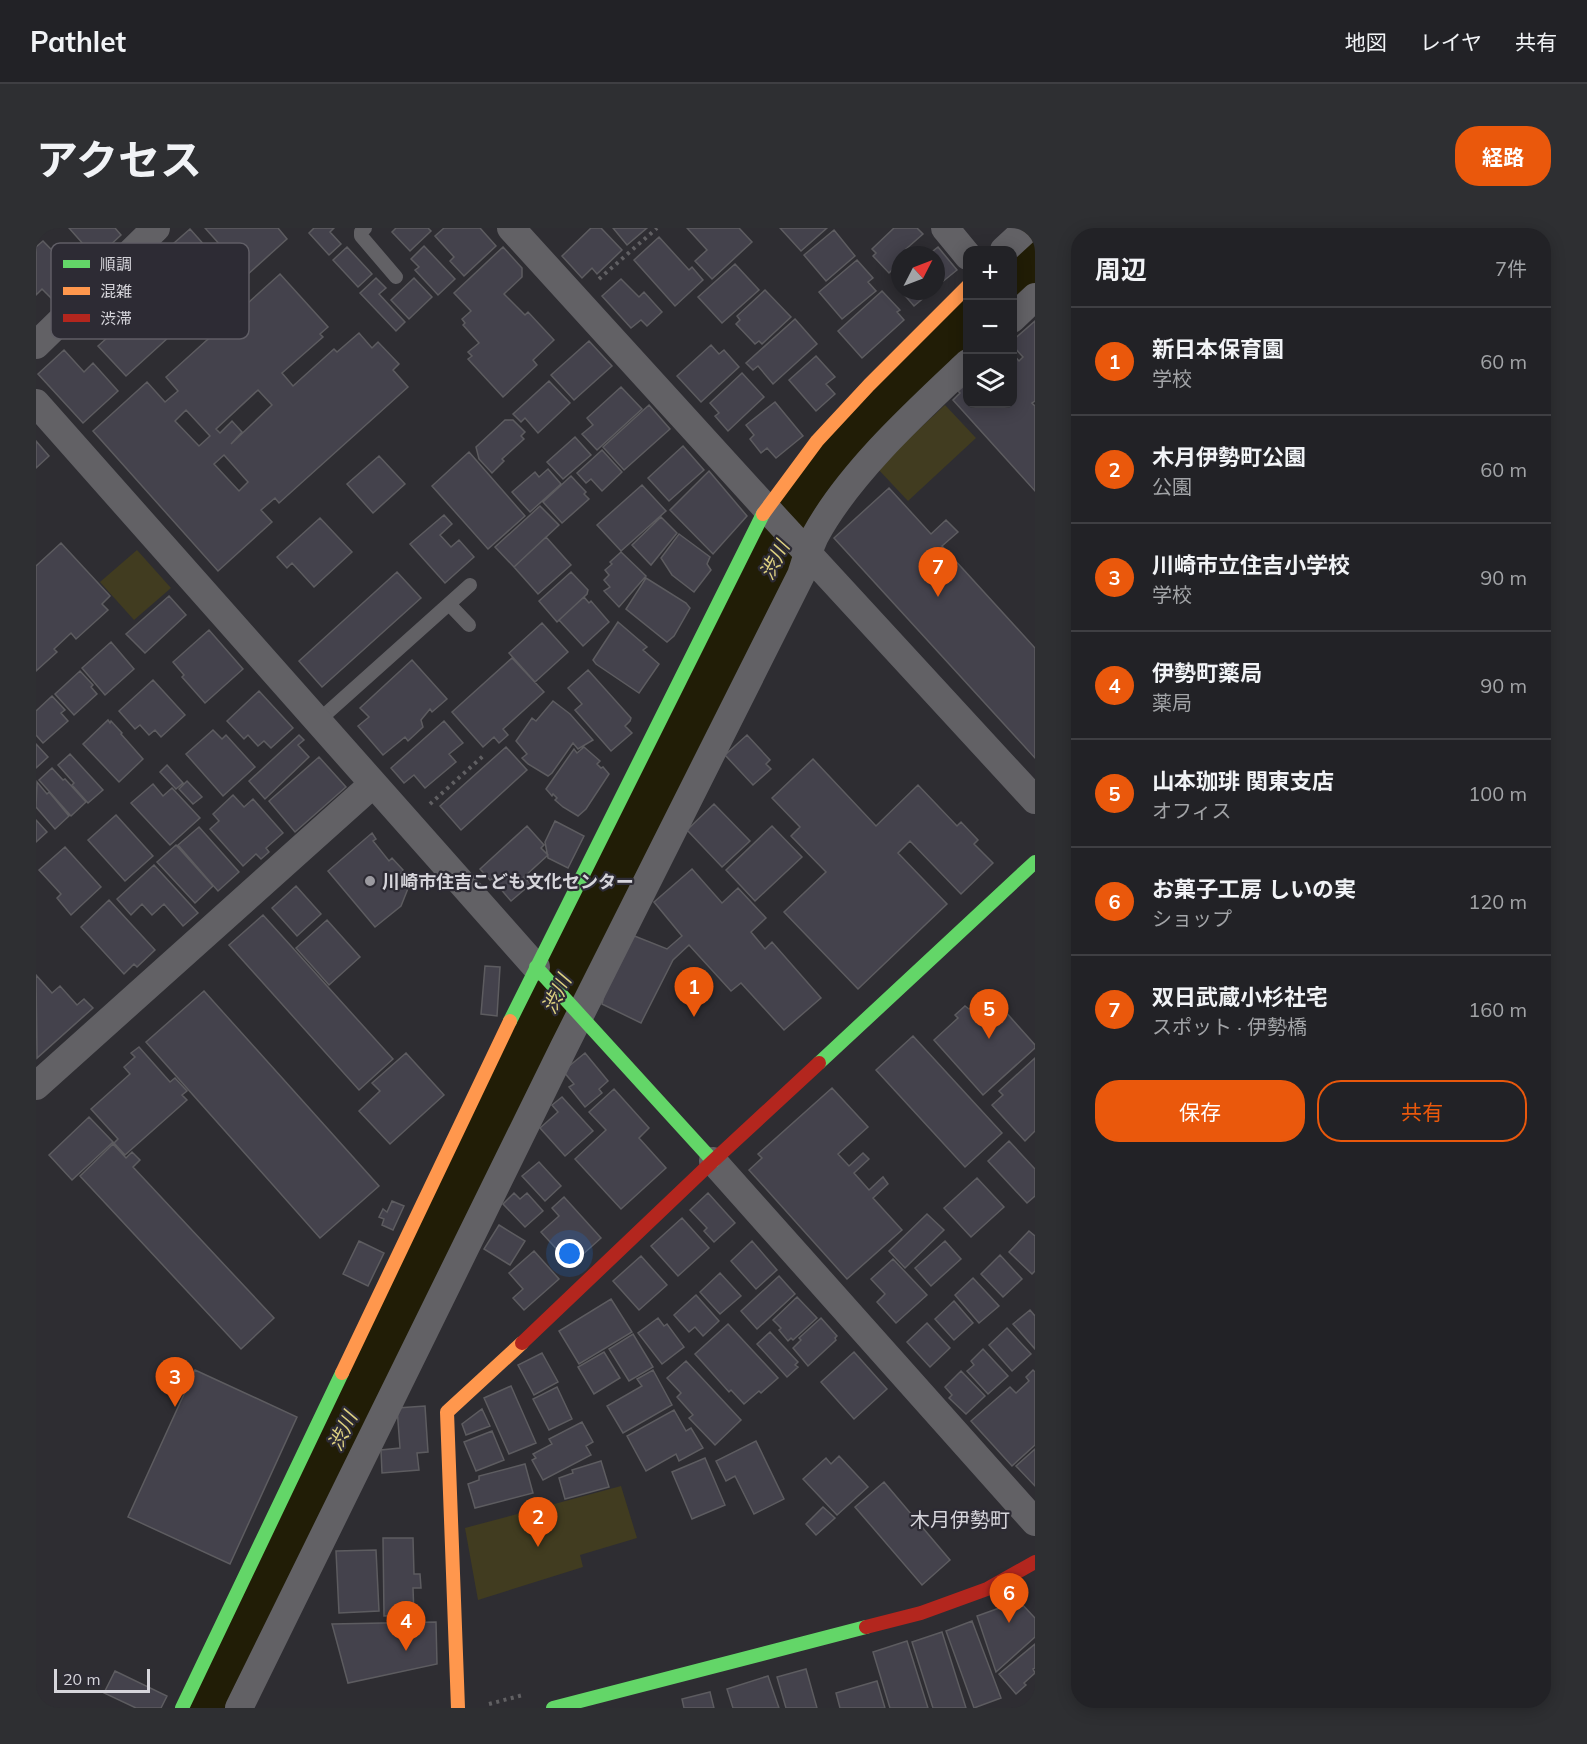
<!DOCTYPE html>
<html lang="ja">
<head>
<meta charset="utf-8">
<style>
  :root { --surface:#222226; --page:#2e2f32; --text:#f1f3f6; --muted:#a2a4a7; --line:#3f3f43; --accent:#ea580c }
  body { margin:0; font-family:Mulish,"Noto Sans JP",sans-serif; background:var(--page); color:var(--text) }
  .controls { position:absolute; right:18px; top:18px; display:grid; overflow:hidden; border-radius:12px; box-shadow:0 3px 15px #0003 }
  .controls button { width:54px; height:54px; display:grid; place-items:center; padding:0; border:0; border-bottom:2px solid var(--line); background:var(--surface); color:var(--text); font:30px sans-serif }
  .compass { position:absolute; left:855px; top:18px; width:54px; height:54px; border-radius:50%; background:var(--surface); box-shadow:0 3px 15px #0003; rotate:48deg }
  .scale { position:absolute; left:18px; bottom:15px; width:96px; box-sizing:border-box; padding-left:6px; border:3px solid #d6d5db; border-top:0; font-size:16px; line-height:21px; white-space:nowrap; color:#d6d5db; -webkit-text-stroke:4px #2d2b34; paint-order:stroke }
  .you { position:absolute; left:534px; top:1026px; width:21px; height:21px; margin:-15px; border:4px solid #fff; border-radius:50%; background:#1a73e8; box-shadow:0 0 0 9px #1a73e833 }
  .badge { display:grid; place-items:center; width:39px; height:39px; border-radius:50%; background:var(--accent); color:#fff; font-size:20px; font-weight:700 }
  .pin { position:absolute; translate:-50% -50px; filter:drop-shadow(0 2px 3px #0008) }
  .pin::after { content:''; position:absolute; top:32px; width:21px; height:18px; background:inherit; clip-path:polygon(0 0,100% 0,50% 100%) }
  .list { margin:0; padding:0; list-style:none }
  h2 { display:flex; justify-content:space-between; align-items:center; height:78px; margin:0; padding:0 24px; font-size:26px }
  h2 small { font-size:20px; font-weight:400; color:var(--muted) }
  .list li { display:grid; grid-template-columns:39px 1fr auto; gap:18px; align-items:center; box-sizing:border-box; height:108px; padding:0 24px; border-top:2px solid var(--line) }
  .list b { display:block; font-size:22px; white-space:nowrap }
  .list p { margin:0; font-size:20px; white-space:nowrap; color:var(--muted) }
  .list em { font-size:20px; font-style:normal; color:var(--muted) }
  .actions { display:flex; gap:12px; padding:18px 24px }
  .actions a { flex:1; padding:14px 0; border:2px solid var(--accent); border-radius:24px; text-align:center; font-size:21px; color:var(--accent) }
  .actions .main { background:var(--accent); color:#fff }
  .icon { flex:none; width:33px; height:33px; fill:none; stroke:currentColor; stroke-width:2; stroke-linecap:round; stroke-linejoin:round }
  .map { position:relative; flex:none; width:999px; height:1480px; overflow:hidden; border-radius:24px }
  header { display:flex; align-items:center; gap:36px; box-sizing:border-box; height:84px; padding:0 30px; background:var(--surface); border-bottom:2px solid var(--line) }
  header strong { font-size:28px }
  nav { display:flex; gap:33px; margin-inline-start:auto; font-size:21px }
  .intro { display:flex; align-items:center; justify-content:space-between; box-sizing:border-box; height:144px; padding:0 36px }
  h1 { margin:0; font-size:42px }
  .button { padding:15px 27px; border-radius:24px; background:var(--accent); color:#fff; font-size:21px; font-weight:700 }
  main { display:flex; gap:36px; padding:0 36px }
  aside { flex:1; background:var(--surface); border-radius:24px; box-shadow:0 3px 15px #0003 }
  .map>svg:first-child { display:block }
</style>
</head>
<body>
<header>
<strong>Pathlet</strong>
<nav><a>地図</a><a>レイヤ</a><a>共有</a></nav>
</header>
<div class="intro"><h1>アクセス</h1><a class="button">経路</a></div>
<main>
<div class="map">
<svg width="999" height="1480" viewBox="0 0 999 1480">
  <rect width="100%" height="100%" fill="#2e2d32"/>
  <path fill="#413c20" d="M909,177L940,210L872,273L841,240Z
    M101,322L135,360L98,392L64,354Z
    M585,1258L601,1310L544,1327L547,1339L442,1372L429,1300Z"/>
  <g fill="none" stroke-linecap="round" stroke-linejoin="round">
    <path stroke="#211d06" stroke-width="57" d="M976,50L999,29
      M170,1480L522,762L542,725L754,299L849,174L932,94"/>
  </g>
  <path fill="#44424c" stroke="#5d5c60" stroke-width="1.5" fill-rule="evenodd" d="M33,0H79L85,7L68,23L64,19L56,26Z
    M169,0H242L251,11L211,47Z
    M278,0H298L294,4L305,16L293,27L273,5Z
    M360,0H392L395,3L374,23L356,4Z
    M408,0H444L460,18L428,48L414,33L418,29L399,8Z
    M555,0H565L586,22L561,46L556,40L546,50L526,28Z
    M577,0H611L591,17Z
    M651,0H703L716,14L676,51L659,33L671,22Z
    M744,0H791L765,23Z
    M858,0H881L887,6L870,21L876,27H864V40L859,45L856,42L853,45L837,28L840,25L836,21Z
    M154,1L195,47L148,90L129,69L136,63L113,37Z
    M798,2L819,28L790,53L768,27Z
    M623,9L653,42L656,39L667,52L639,78L598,32Z
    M7,13L42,49L17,72L6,61L0,67V19Z
    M388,18L419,51L402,67L379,42L383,39L375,31Z
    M311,19L336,46L322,59L297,32Z
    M467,19L486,40V49L468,66L489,87L492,84L518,112L497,132L501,137L467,169L432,131L436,128L432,124L443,115L427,97L429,95L426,91L435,83L418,65Z
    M902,19L921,42L900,59V27H892Z
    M821,32L837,50L832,54L840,63L806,91L783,64Z
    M699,36L723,62L686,95L662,69Z
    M244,46L292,99L284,106L287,109L246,145L257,158L298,121L301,124L323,105L336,120L342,114L363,136L357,142L372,159L243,275L239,270L225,282L236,294L182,343L57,203L111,154L129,174L142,163L130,149ZM222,162L236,177L195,216L206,204L196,193L184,205L180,201ZM150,182L174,208L163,218L139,193ZM188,227L212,254L203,263L178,236Z
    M340,50L350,60L343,66L369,94L360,103L324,65Z
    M378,50L396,69L373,91L355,72Z
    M585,51L603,69L608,64L626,84L611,98L605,92L595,100L566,68Z
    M729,62L755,89L726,116L723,113L719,116L700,96L704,92L701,88Z
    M846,63L864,82L861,84L868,92L826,130L802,103Z
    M865,63H896L878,78Z
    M117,69L144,99L90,148L62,118Z
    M759,91L781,116L737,156L722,138L717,142L710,135Z
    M999,93V173L996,175L999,178V263L917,172L924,165L922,163L932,155V176H976V125L983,133L987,129L976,117V113Z
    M553,113L576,138L538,172L515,147Z
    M675,117L683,126L688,122L703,139L665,174L641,148Z
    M28,122L48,144L57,135L82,163L47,195L2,146Z
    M780,128L799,149L790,156L799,166L780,183L753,152Z
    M706,145L728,169L692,203L679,188L683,185L674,175Z
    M513,153L534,175L502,205L489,190L485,194L477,186Z
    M585,159L606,181L561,222L546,206L557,197L551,190Z
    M739,174L767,208L740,230L731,220L725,225L714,211L718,207L710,197Z
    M613,177L634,201L588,242L567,219Z
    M469,192H477L489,204L485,208L488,211L466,231L468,233L456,245L443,231L440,219Z
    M539,209L555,227L527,251L511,234Z
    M0,213L13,228L0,240Z
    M647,218L668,242L633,273L612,250Z
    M566,222L586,244L566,263L555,251L550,255L541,245Z
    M433,224L489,288L452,321L396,258Z
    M343,228L369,256L337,285L311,256Z
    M512,241L525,256L494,284L476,264L499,244L503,249Z
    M673,243L711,288L677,326L634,282Z
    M535,248L550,264L548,266L553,271L526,295L507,274Z
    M606,257L630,283L585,323L561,297Z
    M853,260L895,306L910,292L922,304L906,318L999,420V530L798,310Z
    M504,278L523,297L478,339L459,319Z
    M408,287L416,296L404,307L415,319L423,312L438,329L409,355L374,316Z
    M625,289L641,305L615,337L596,317Z
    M284,290L316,324L278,359L256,335L251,340L241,329Z
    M643,306L674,329L671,336L675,342L658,364L636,347L625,330Z
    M510,309L535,337L502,366L478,339Z
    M25,315L74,368L66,376L72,382L40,411L35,405L18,421L21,424L0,443V338Z
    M585,324L610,348L583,379L568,363L574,359L568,352L573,347L569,342L576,336L574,334Z
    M361,344L385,370L286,459L263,433Z
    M535,344L552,362L551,366L521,394L503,373Z
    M610,350L650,375L654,380L638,408L631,414L590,381Z
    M133,368L150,387L109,425L90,406Z
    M548,369L553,375L555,373L573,394L547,418L523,392Z
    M582,394L611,419L607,422L623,436L603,465L560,436L557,432Z
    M506,395L532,424L499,454L473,425Z
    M173,402L207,441L169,475L146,449L148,447L137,434Z
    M75,414L98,441L69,467L46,440Z
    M476,430L508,464L467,501L472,507L463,515L458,509L447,519L416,484Z
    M376,432L411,471L396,484L394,481L385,492L387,499L372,513L369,509L347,527L322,498L333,489L324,480Z
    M552,442L595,490L594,493L589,498L596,505L575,523L539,482L546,476L532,460Z
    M44,443L57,457L55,459L61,466L38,487L19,466Z
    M117,452L149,487L125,509L119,502L113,507L104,497L99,501L83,483Z
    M223,463L257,500L235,520L228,513L222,518L212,507L208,511L191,493Z
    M16,468L29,482L25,485L32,493L7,515L0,507V483Z
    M517,473L534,486L557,512L542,521L537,515L516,545L512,548L492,536L486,530L491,526L480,513L496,490L500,493Z
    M72,492L74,495L75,493L86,505L85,506L107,531L83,554L47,516Z
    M408,493L427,515L413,526L420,534L389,560L378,547L368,555L355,540Z
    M177,502L186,511L190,507L219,539L187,568L150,526Z
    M263,507L268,512L262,517L273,529L229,571L213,553Z
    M711,507L734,532L730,536L735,541L717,557L689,527Z
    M0,516L12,529L0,540Z
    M470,519L491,542L425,602L404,578Z
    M548,519L564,533L561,536L565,540L567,539L573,546L550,581L542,588L527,579L519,572L521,570L517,566L516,568L510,561L538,521L541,525Z
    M34,526L67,562L52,575L36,557L38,555L22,537Z
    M283,529L310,559L259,604L233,573Z
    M777,531L840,598L882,557L921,598L925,594L942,612L938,616L957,635L925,666L874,613L862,625L911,676L822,761L748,684L790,644L755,608L764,599L736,570Z
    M131,537L147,555L140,561L124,544Z
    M16,540L27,552L29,551L50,574L35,588L3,552Z
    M151,553L166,569L157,576L143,561Z
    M1,554L11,566L13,564L33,588L19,601L0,579Z
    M117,556L127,568L136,560L164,590L134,617L95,575Z
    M197,567L208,579L217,571L247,605L230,620L233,624L225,631L220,626L207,638L174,601L183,593L177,586Z
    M678,576L714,613L686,639L651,602Z
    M80,587L117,628L89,653L52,612Z
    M0,592L11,604L0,614Z
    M519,593L548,608L532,640L512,630L509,614Z
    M491,598L508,617L505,620L512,627L488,649L495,656L475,673L456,651L454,652L444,641Z
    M736,598L766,629L719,673L690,642Z
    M163,599L203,644L182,663L142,617Z
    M336,605L340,611L337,613L353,633L356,630L367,642L364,648L373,658L365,678L339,699L292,643Z
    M140,617L177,658L159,675L121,634Z
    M29,619L65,659L35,687L21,670L25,666L3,642Z
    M118,637L162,685L147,698L128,676L116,687L106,676L95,687L81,671Z
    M656,641L686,675L702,660L730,690L715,704L729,721L736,714L785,770L748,802L705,755L695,763L653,717L637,732L605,795L566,776L568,767L596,707L631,721L646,708L618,674Z
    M260,658L285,686L261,708L236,680Z
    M73,672L119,722L101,739L98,736L88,746L45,699Z
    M227,687L357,831L323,862L193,717Z
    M291,692L324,729L293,757L260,720Z
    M449,738L464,739L461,788L445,786Z
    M0,747L16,765L24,758L41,777L48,771L57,780L1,830Z
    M168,763L343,958L284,1010L110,814Z
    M952,764L999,817V820L947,867L898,812L922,790L919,787L929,778L933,781Z
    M877,808L966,905L929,939L840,842Z
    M103,819L134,854L139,850L151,863L146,867L151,872L89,927L78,915L82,911L55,881L94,846L88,839L99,829L95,825Z
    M370,825L408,867L354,916L323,883L344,863L336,855Z
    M549,825L572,853L563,861L566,865L549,879L533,859L538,856L527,843Z
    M999,830V903L989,913L956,877L967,867L963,863Z
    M796,860L832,899L802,926L813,938L827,925L833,931L818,945L833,962L847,949L852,956L837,970L866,1002L811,1051L713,942L726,930L722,926Z
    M578,861L613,900L603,910L630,940L585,981L539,931L570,902L553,884Z
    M526,869L557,903L529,928L504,900L522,884L516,877Z
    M53,889L77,914L36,952L13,927Z
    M973,913L999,941V968L991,975L952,933Z
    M77,916L90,930L96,924L104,932L97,939L238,1090L205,1121L44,948Z
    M503,934L525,958L509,973L486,948Z
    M941,950L968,979L935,1009L908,980Z
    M478,965L484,971L491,965L507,983L489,999L467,976Z
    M672,965L699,995L678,1014L668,1003L671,1000L654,982Z
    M528,969L565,1010L535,1037L505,1004L523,988L516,980Z
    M356,973L368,978L357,1002L346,997L348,991L343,989L347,981L351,984Z
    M891,986L908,1002L869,1040L853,1023Z
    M646,990L673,1020L642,1048L615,1018Z
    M463,997L489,1013L474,1037L448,1021Z
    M993,1003L999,1008V1043L996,1046L973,1024Z
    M323,1013L348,1025L332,1058L307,1046Z
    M716,1013L741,1042L720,1061L695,1033Z
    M909,1013L925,1031L895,1058L879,1040Z
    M498,1023L523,1051L488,1082L477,1070L487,1061L473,1045Z
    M964,1027L986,1051L967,1069L945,1046Z
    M605,1028L631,1057L603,1082L577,1053Z
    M857,1031L891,1067L860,1095L841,1074L849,1066L835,1051Z
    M684,1045L705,1068L684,1086L664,1064Z
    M743,1048L759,1066L721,1101L705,1083Z
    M937,1050L963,1078L943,1095L919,1067Z
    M660,1067L683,1093L667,1108L659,1099L653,1104L638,1087Z
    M761,1069L781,1090L757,1112L755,1110L752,1113L743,1102L745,1100L737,1092Z
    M575,1071L596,1104L543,1136L523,1103Z
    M918,1073L937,1095L918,1112L899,1091Z
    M994,1082L999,1088V1121L977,1096Z
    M622,1090L628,1098L631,1096L648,1119L626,1136L602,1105Z
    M785,1090L801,1108L799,1110L800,1112L772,1138L757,1120L765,1112L763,1110Z
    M891,1095L914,1120L894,1139L871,1114Z
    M692,1096L742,1150L725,1165L723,1163L708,1176L695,1162L693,1164L659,1126Z
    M971,1100L995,1126L976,1143L953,1117Z
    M734,1104L762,1134L759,1137L762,1139L751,1149L721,1116Z
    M597,1106L617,1139L593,1153L573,1121Z
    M947,1121L972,1148L952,1166L931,1143L938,1137L935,1133Z
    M568,1124L584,1150L558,1166L542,1139Z
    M818,1124L851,1161L818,1191L785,1154Z
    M506,1125L522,1154L498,1167L482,1137Z
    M650,1133L705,1192L679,1217L653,1190L657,1187L641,1169L645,1165L631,1150Z
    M159,1142L261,1189L194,1336L92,1289Z
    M617,1142L636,1177L587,1205L571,1178L606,1158L601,1151Z
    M997,1142L999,1144V1217L976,1238L935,1193L974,1159L980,1165L993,1153L990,1149Z
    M925,1143L949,1168L930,1186L913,1170L916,1167L909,1159Z
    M475,1158L500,1215L473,1226L448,1170Z
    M521,1159L536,1191L513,1202L497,1171Z
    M389,1178L392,1224L381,1225L383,1242L346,1245L345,1222L364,1220L361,1180Z
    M446,1181L454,1198L430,1207L426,1196Z
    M638,1182L650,1203L655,1200L667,1220L643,1233L640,1226L610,1243L591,1208Z
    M546,1194L557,1214L550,1218L555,1227L507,1252L496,1232L500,1230L497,1226L516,1216L513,1211Z
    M456,1203L468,1232L440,1243L428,1214Z
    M720,1213L748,1271L718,1286L699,1248L690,1253L680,1233Z
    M999,1221V1258L980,1238Z
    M803,1228L832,1259L801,1287L767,1251L790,1230L795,1236Z
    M669,1230L689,1277L656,1291L636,1244Z
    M565,1233L573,1259L529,1271L523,1250L537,1245L536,1242Z
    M489,1236L497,1265L439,1280L432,1256L443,1252V1248Z
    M848,1254L914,1332L886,1357L819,1279Z
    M787,1279L799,1290L780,1307L770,1296Z
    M347,1310H377L378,1346H384L385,1360H377L378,1387L348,1388Z
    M340,1322L343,1383L303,1385L300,1323Z
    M983,1373L999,1390V1409L960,1444L941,1388Z
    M936,1393L965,1470L938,1480L910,1403Z
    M400,1394L401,1436L312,1455L296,1396Z
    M906,1404L930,1480H897L876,1414Z
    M871,1413L892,1480H854L837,1424Z
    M999,1416V1440L997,1441L999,1445L988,1455L990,1457L980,1466L963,1446Z
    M770,1441L781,1480H750L741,1449Z
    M79,1443L131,1468L125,1480H100L68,1465Z
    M732,1448L743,1480H697L691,1461Z
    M841,1453L849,1480H804L800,1465Z
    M674,1464L678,1480H648L646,1471Z"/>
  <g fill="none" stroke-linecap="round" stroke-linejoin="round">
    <path stroke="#616063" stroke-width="4" stroke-dasharray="3 4.5" stroke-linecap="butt" d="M563,51L621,0
      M394,576L447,528
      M453,1476L487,1467"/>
    <path stroke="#626165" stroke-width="14" d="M329,0L325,4V8L360,49
      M413,376L433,397
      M282,493L434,357"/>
    <path stroke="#626165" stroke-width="28" d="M475,0L730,280L999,572
      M909,0L932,28
      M968,22L992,0
      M976,91L999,69
      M0,117L120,0
      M0,175L500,739
      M0,858L337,556
      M677,933L999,1294
      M203,1480L528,819L765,347C769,334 773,321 779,308C813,245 880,184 932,135"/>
    <path stroke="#63d668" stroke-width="14" d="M500,739L677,933
      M474,793L727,286
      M783,835L999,634
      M146,1480L306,1145
      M517,1480L830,1399"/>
    <path stroke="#ff974d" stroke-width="14" d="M727,286L781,213L833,157L932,58
      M306,1145L474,793
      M422,1480L411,1184L486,1115"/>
    <path stroke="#b3261e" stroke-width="14" d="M486,1115L677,933L783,835
      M830,1399L885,1385L951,1361L999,1334"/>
  </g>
  <circle fill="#9b9aa0" stroke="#2d2b34" stroke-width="2" cx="334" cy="653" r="6"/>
  <g text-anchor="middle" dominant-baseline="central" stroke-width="4.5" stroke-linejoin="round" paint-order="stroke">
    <g font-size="18" font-weight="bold" fill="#d6d5db" stroke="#2d2b34" text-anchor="start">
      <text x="346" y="653">川崎市住吉こども文化センター</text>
    </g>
    <g font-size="20" font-style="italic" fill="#ddd080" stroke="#2d2b34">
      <text transform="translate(738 332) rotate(-63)">渋川</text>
      <text transform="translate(520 766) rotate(-64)">渋川</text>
      <text transform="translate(306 1203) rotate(-64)">渋川</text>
    </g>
    <g font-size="20" fill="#d6d5db" stroke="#2d2b34">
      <text x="924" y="1291">木月伊勢町</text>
    </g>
  </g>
  <rect x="15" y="15" width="198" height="96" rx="9" fill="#2d2b34" stroke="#605e66" stroke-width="1.5"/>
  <rect x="27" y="32" width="27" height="8" fill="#63d668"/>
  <rect x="27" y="59" width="27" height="8" fill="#ff974d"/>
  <rect x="27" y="86" width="27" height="8" fill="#b3261e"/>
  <g font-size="16" fill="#d6d5db">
    <text x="64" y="42">順調</text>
    <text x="64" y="69">混雑</text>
    <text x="64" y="96">渋滞</text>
  </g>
</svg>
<div class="controls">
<button>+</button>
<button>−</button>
<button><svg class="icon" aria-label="layers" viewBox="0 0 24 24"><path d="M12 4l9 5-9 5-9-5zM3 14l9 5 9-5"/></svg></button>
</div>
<svg class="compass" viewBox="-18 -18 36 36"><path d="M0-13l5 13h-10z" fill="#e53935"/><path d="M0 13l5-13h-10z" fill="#a2a4a7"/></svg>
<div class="scale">20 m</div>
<div class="you"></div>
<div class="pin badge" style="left:658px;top:789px">1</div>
<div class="pin badge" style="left:502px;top:1319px">2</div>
<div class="pin badge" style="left:139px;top:1179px">3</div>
<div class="pin badge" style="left:370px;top:1423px">4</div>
<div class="pin badge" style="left:953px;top:811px">5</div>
<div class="pin badge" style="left:973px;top:1395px">6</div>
<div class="pin badge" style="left:902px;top:369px">7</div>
</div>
<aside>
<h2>周辺<small>7件</small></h2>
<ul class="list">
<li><span class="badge">1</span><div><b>新日本保育園</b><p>学校</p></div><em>60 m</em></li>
<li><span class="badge">2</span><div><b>木月伊勢町公園</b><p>公園</p></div><em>60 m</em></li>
<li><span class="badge">3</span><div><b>川崎市立住吉小学校</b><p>学校</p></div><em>90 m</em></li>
<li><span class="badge">4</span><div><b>伊勢町薬局</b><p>薬局</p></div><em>90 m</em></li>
<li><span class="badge">5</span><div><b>山本珈琲 関東支店</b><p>オフィス</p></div><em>100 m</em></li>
<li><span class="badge">6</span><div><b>お菓子工房 しいの実</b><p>ショップ</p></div><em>120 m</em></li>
<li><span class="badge">7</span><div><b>双日武蔵小杉社宅</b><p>スポット · 伊勢橋</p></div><em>160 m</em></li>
</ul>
<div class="actions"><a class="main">保存</a><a>共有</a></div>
</aside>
</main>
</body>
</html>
